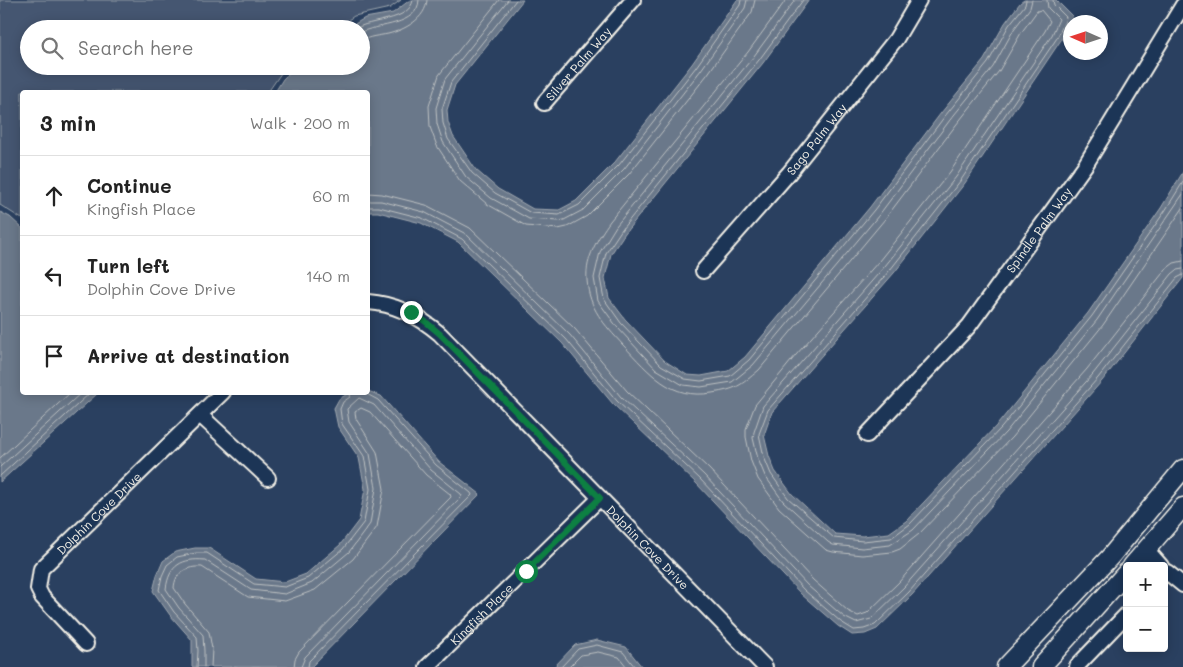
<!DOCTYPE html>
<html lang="en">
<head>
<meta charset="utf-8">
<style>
  :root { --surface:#fff; --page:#f6f6f6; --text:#222; --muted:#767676; --line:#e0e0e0 }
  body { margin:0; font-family:Mali,sans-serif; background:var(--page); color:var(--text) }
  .controls { position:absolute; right:15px; bottom:15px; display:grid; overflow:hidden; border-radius:5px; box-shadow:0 2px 12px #0003 }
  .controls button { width:45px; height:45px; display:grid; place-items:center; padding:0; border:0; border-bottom:1px solid var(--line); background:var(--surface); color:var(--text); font:25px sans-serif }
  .compass { position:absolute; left:1063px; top:15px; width:45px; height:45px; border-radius:50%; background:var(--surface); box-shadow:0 2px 12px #0003; rotate:273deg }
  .stop { position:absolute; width:15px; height:15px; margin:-11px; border:4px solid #0b8043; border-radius:50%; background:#fff }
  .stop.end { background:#0b8043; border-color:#fff; box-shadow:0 1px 5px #0008 }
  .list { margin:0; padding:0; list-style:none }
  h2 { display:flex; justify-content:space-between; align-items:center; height:65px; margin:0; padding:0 20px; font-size:21px }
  h2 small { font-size:16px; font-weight:400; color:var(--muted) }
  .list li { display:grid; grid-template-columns:32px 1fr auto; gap:15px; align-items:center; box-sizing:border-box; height:80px; padding:0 20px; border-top:1px solid var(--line) }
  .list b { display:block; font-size:19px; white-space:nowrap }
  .list p { margin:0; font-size:16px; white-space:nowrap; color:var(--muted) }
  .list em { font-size:16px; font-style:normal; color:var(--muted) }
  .icon { flex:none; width:28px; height:28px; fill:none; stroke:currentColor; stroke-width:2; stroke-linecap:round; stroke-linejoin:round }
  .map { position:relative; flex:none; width:1183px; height:667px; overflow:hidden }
  .search { position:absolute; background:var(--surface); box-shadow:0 2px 12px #0003; left:20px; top:20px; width:350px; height:55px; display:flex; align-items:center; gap:12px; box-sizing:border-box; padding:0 18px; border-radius:28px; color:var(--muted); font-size:19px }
  .panel { position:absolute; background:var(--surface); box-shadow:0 2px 12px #0003; left:20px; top:90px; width:350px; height:305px; border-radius:5px }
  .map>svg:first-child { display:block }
</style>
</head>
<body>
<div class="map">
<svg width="1183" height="667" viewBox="0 0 1183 667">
  <rect width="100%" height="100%" fill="#2a4060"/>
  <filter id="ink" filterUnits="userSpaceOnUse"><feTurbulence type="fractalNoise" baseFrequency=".02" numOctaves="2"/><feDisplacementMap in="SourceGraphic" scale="10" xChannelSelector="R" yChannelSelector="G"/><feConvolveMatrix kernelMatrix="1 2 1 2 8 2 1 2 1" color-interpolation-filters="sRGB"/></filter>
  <g filter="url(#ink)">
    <path fill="#445771" stroke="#9ca4ac" d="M0,0H401L390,8L354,16L335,29H29V66H286L268,92H22V219L0,205Z"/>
    <path fill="#6a788a" stroke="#a1a8b0" d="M410,0H523L455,85L447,110L448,122L453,136L476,170L498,189L533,209L559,210L576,201L615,162L692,64L737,0H809L763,63L625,233L611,254L605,278L609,298L625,319L665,361L687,375L701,376L728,371L745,357L870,207L941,113L984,60L1005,23L1020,3L1024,0H1056L1073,17L1061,40L965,183L894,273L772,412L764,435L769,456L775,471L792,494L835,534L863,536L889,533L906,521L998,424L1088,313L1161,208L1183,172V278L1102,381L912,595L877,629L865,634L852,635L838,626L801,594L696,483L613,404L562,343L458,242L421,223L378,212H368V92H275L283,79L296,66H361V29H346L365,18L393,13Z
      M0,212L10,217L22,228V392L98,393L0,482Z
      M368,391L381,396L439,462L480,494L311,667H192V640L170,615L153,591L157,575L163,561L175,552L195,548H209L256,579L285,582L306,574L340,545L359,520L365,489L359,458L338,427L334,408L339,399L349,393L368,392Z
      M597,640L626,647L642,667H554L575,645Z"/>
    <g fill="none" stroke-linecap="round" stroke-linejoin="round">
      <path stroke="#bdc1c2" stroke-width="1" d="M499,0L439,75L429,106L430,127L437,146L460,181L487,204L526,226L558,229L567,227L587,216L629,174L707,75L752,12L755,0
        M508,0L445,79L436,108L437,124L443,142L466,177L491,198L529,219L558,221L564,220L583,210L624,169L701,70L745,8L747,0
        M516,0L451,82L442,109L443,123L448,139L472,173L495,193L531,213L559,215L579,205L619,165L696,67L740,5L741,0
        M786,0L748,52L610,221C598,238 585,258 587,280C589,309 604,324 623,345C650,373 670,400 712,393C737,389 740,386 759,370L885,219L956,125L999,71L1021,33L1037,11L1041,10L1050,21L1045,31L950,172L879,261L796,355L755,405L746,429V437L751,461L758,479L779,508L826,550L833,552L862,555L892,552L900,549L919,534L1012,437L1103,325L1183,208
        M795,0L754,56L616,226L600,252L594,278L598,301L617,327L656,369L683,385L701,387L732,382L753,365L879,215L950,120L993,67L1014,29L1030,8L1032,0
        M803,0L759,60L622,229L606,253L600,278L604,299L621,323L661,365L685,379L701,381L730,376L749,360L874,210L945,116L988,63L1009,25L1025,5L1026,0
        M1047,0L1048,8L1059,19L1052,35L956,177L885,266L763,406L754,432L753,438L758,459L765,476L783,501L828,542L833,545L862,548L890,545L913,530L1006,432L1097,320L1183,194
        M1053,0L1054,5L1066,17L1065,21L1057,38L961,180L890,270L768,410L759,434L764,457L771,474L788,498L834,538L863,541L891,538L910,524L1002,427L1092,316L1165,211L1183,182
        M355,29C369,19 410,22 413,0
        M361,32C378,24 418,26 419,0
        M361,41C370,36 378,36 388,34C404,30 426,19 427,0
        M368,193L382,194L426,205L470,228L575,329L627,391L709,469L813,580L848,611L858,616L867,613L899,582L1087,369L1166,269L1174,263L1183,261
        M368,201H381L424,212L466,234L570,335L621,397L704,475L808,586L844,617L856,623L871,619L904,587L1093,374L1172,274L1177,270L1183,269
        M368,207H379L422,218L462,239L566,339L617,401L700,479L804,590L841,622L854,630L864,629L875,625L909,592L1098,378L1177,278L1183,275
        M0,458L71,392
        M0,467L82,392
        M0,476L91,392
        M197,667L198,651L197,637L174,612L159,590L162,576L167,565L177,557L196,553H207L254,584L285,587L308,578L343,549L364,522L370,489L364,456L342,424L340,409L343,402L350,397L351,392
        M204,667V651L203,635L179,608L166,589C169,565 182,558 205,560L251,590L285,594L312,583L349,552L370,524L376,488L370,454L349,422L347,409L359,398L374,405L431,470L461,494L462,496L305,657L301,667
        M211,667L212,649L209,632L185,604L174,588C175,572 187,566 202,567L248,597L285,601L315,590L353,559L377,527L384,489L377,452L356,419L355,412L361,408L370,412L426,475L450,494L451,497L299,652L295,659L294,667
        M308,667L309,661L472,495L471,493L436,465L378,400L363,392
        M561,667L578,649L597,645L623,652L635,667
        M569,667L581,655L598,652L619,657L627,667"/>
      <g stroke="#f4f1e8" stroke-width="18">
        <g id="minor">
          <path id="s1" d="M544,103L633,0"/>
          <path id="s2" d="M703,271L789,173L896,39L919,0"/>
          <path id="s3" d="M368,302C396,304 419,316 440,334L765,667"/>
          <path d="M200,415L268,478"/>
          <path id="s4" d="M867,435L969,326L1086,164L1183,5"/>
          <path d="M1147,550L1161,566"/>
          <path d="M1164,575L1167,572L1183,585"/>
          <path id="s5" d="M86,644L42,597L38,589L41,569L223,392"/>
          <path d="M1077,666L1127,614"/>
          <path id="s6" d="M427,667L600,498"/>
        </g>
      </g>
      <g stroke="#f4f1e8" stroke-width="21">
        <path id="major" d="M1132,566L1183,507
          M1006,667L1110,557L1183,469
          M1041,667L1127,572"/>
      </g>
      <use href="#minor" stroke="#1d3557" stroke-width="14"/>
      <use href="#major" stroke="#1d3557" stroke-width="18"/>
    </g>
  </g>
  <g fill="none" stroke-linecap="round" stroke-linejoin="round" filter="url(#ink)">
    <path stroke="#0b8043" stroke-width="6" d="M411,312L426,322L440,334L600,498L526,571"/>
  </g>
  <g text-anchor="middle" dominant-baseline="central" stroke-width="4" stroke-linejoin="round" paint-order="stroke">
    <g font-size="12" fill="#f4f1e8" stroke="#1d3557">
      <text stroke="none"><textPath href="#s1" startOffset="52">Silver Palm Way</textPath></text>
      <text stroke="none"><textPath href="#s2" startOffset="174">Sago Palm Way</textPath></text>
      <text stroke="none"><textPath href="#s4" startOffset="268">Spindle Palm Way</textPath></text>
      <text stroke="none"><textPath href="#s5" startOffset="174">Dolphin Cove Drive</textPath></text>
      <text stroke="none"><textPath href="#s3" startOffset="378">Dolphin Cove Drive</textPath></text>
      <text stroke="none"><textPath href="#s6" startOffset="76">Kingfish Place</textPath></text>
    </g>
  </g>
</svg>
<div class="controls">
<button>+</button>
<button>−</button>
</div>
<svg class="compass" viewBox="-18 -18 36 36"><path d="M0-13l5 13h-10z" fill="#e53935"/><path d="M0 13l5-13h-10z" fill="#767676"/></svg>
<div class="stop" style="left:526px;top:571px"></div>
<div class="stop end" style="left:411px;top:312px"></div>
<div class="search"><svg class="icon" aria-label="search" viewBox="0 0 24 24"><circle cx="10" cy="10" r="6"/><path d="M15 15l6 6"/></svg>Search here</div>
<section class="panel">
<h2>3 min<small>Walk · 200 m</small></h2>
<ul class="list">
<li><svg class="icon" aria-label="ahead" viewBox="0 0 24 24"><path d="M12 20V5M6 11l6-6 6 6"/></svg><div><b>Continue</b><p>Kingfish Place</p></div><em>60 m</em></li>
<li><svg class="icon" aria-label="left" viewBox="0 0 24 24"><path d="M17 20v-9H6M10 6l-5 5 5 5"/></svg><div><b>Turn left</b><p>Dolphin Cove Drive</p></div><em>140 m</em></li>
<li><svg class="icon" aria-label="arrive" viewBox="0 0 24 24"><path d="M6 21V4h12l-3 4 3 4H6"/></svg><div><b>Arrive at destination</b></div></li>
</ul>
</section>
</div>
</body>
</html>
